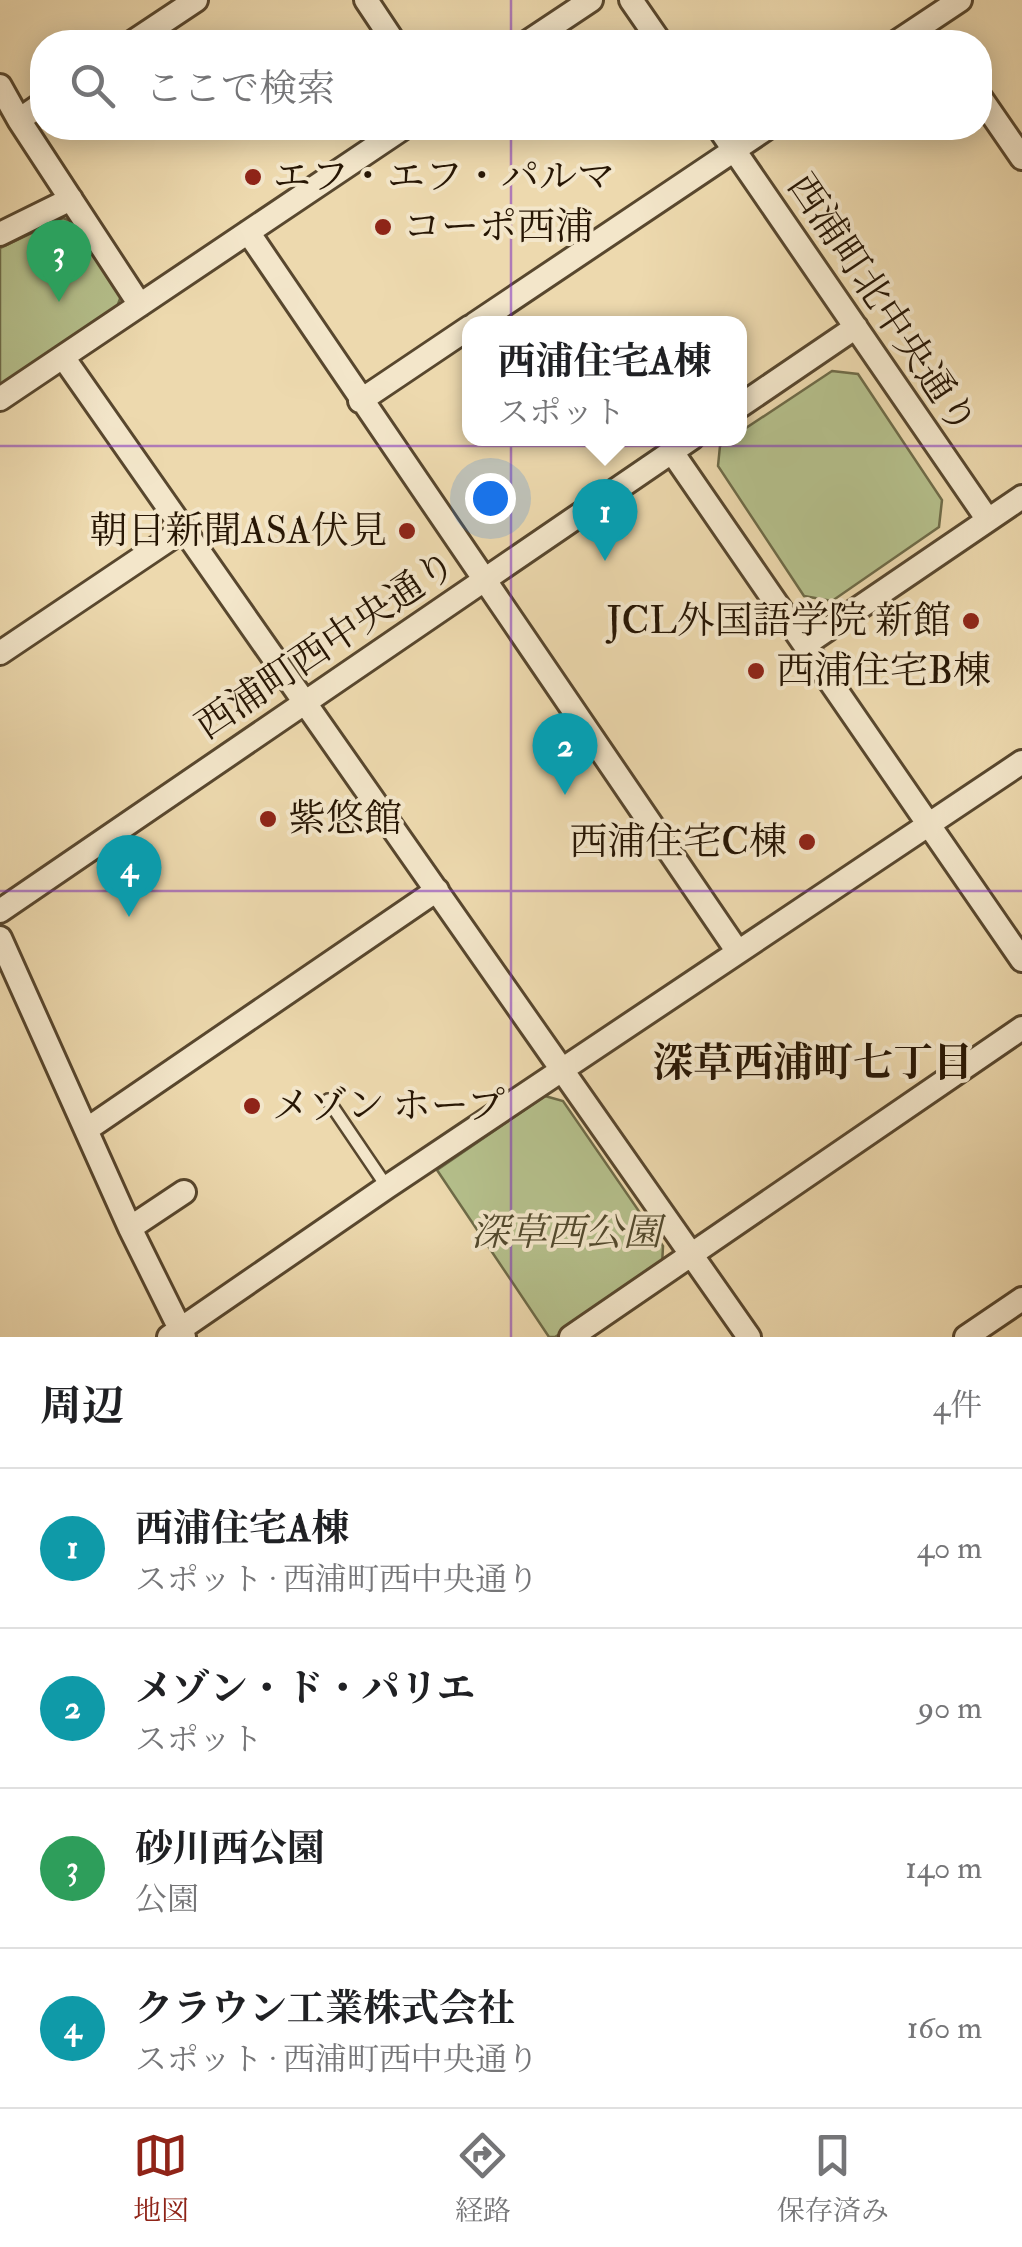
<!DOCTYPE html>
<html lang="ja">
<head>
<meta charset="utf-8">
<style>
  :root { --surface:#fff; --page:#f2f2f2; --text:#202124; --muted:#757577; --line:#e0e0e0; --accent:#8f2418 }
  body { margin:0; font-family:"IM FELL Double Pica","Noto Serif JP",serif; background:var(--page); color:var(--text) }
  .you { position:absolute; left:490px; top:498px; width:35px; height:35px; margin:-25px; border:8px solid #fff; border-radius:50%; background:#1a73e8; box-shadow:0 0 0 15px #1a73e833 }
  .badge { display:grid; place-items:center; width:65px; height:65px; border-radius:50%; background:var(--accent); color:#fff; font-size:32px; font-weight:700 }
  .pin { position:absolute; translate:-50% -82px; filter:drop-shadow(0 2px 5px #0008) }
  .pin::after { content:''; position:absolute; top:52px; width:35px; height:30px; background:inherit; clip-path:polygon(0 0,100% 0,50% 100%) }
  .popup { position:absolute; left:462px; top:316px; width:285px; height:130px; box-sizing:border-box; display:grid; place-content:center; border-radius:20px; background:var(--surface); filter:drop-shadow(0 2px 8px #0005); font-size:32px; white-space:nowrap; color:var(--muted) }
  .popup b { font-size:38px; color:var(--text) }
  .popup::after { content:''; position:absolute; left:50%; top:100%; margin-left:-20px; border:20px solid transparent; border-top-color:var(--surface) }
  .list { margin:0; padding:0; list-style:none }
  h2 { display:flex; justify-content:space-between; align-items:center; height:130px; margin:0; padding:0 40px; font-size:42px }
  h2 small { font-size:32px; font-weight:400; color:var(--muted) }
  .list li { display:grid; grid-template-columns:65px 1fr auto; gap:30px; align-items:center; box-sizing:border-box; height:160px; padding:0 40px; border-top:2px solid var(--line) }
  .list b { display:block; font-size:38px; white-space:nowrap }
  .list p { margin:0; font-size:32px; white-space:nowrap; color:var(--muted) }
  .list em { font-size:32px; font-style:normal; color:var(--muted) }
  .icon { flex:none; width:55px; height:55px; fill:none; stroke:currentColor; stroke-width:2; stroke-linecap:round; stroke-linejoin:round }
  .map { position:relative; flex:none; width:1022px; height:1337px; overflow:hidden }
  .search { position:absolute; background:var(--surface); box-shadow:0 5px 25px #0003; left:30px; right:30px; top:30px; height:110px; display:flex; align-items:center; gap:25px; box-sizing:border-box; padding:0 35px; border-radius:40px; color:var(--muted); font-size:38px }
  .sheet { height:770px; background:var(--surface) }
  nav { display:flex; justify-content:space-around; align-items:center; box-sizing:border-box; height:140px; border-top:2px solid var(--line); background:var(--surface); font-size:28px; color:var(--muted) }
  nav a { display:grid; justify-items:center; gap:5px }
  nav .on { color:var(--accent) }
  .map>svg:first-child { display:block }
</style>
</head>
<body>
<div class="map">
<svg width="1022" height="1337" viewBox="0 0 1022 1337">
  <rect width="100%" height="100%" fill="#edd9ae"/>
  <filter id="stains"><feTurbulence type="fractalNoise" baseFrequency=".002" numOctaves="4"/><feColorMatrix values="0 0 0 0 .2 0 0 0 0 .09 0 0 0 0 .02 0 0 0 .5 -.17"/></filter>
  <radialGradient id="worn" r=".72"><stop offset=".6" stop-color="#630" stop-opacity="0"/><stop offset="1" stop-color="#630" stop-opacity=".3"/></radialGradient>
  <path fill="#b5c08c" stroke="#6e6b48" stroke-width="2.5" d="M63,218L71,221L121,296L117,307L0,387V248Z
    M832,371L858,374L942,500L939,527L832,601L804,596L718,466L720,446L730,439L740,438V432Z
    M545,1096L563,1101L663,1246L662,1266L555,1337H549L437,1170Z"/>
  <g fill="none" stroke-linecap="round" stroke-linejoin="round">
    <g stroke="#58472e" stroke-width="16">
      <path id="service" d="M328,1100L387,1187"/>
    </g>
    <g stroke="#58472e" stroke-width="28">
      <path id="minor" d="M366,0L394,42
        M631,0L660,42
        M133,42L196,0
        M528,42L591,0
        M897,42L960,0
        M0,86L19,120L140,305
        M980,97L1022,158
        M19,120L42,104
        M719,128L988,520
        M248,232L738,952
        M0,234L71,199
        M475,324L767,128
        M63,357L749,1337
        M0,399L403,128
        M360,401L470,327
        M740,406L856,327
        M672,452L1022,960
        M806,644L1022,497
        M0,653L183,530
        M0,911L692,438
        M0,938L130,1228L184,1337
        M86,1130L437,890
        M130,1228L184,1192
        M169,1337L387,1187L1022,762
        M571,1337L1022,1028
        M966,1337L1022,1299"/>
    </g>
    <use href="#service" stroke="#f3e6ca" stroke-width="11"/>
    <use href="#minor" stroke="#f3e6ca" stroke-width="22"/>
  </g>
  <path fill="none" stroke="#7b2cbf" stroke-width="2.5" stroke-opacity="0.55" d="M511,0V42M511,128V1337M0,446H1022M0,891H1022"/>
  <g fill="#8f2418" stroke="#f3e6ca" stroke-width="4">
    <circle cx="253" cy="177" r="10"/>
    <circle cx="383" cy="227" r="10"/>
    <circle cx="407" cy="531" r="10"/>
    <circle cx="971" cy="621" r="10"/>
    <circle cx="756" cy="671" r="10"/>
    <circle cx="268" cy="819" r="10"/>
    <circle cx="807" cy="842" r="10"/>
    <circle cx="252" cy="1106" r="10"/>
  </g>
  <g text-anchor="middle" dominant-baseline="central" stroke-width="8" stroke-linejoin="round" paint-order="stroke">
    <g font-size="38" fill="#271604" stroke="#f3e6ca" text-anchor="start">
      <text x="273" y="177">エフ・エフ・パルマ</text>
      <text x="403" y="227">コーポ西浦</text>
      <text x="387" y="531" text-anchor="end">朝日新聞ASA伏見</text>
      <text x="951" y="621" text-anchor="end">JCL外国語学院 新館</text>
      <text x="776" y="671">西浦住宅B棟</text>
      <text x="288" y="819">紫悠館</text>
      <text x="787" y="842" text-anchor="end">西浦住宅C棟</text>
      <text x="272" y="1106">メゾン ホープ</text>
    </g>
    <g font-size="38" fill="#271604" stroke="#f3e6ca">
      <text transform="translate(882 304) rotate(56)">西浦町北中央通り</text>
      <text transform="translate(326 645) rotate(-34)">西浦町西中央通り</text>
    </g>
    <g font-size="38" font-style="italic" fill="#52492d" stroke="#f3e6ca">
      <text x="566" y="1233">深草西公園</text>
    </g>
    <g font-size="40" font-weight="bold" fill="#271604" stroke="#f3e6ca">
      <text x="813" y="1063">深草西浦町七丁目</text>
    </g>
  </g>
  <rect width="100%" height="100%" filter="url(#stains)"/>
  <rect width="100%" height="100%" fill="url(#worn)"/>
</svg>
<div class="you"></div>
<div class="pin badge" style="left:605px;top:561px;background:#0f9aa8">1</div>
<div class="popup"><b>西浦住宅A棟</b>スポット</div>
<div class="pin badge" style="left:565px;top:795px;background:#0f9aa8">2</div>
<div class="pin badge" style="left:59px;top:302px;background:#2e9e5b">3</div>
<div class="pin badge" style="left:129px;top:917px;background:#0f9aa8">4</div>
<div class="search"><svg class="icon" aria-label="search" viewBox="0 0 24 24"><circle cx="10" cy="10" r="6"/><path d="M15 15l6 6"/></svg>ここで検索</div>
</div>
<section class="sheet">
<h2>周辺<small>4件</small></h2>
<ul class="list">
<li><span class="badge" style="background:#0f9aa8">1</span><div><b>西浦住宅A棟</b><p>スポット · 西浦町西中央通り</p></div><em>40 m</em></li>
<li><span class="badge" style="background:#0f9aa8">2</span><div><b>メゾン・ド・パリエ</b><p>スポット</p></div><em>90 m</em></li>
<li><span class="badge" style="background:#2e9e5b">3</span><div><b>砂川西公園</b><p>公園</p></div><em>140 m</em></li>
<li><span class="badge" style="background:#0f9aa8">4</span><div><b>クラウン工業株式会社</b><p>スポット · 西浦町西中央通り</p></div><em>160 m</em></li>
</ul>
</section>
<nav>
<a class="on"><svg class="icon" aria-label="map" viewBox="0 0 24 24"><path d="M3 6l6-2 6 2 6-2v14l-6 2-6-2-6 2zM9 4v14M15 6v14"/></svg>地図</a>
<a><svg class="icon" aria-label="directions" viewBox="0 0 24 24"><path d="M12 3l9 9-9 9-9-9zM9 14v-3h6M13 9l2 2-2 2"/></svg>経路</a>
<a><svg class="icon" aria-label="saved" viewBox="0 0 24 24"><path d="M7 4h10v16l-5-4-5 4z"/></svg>保存済み</a>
</nav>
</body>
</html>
